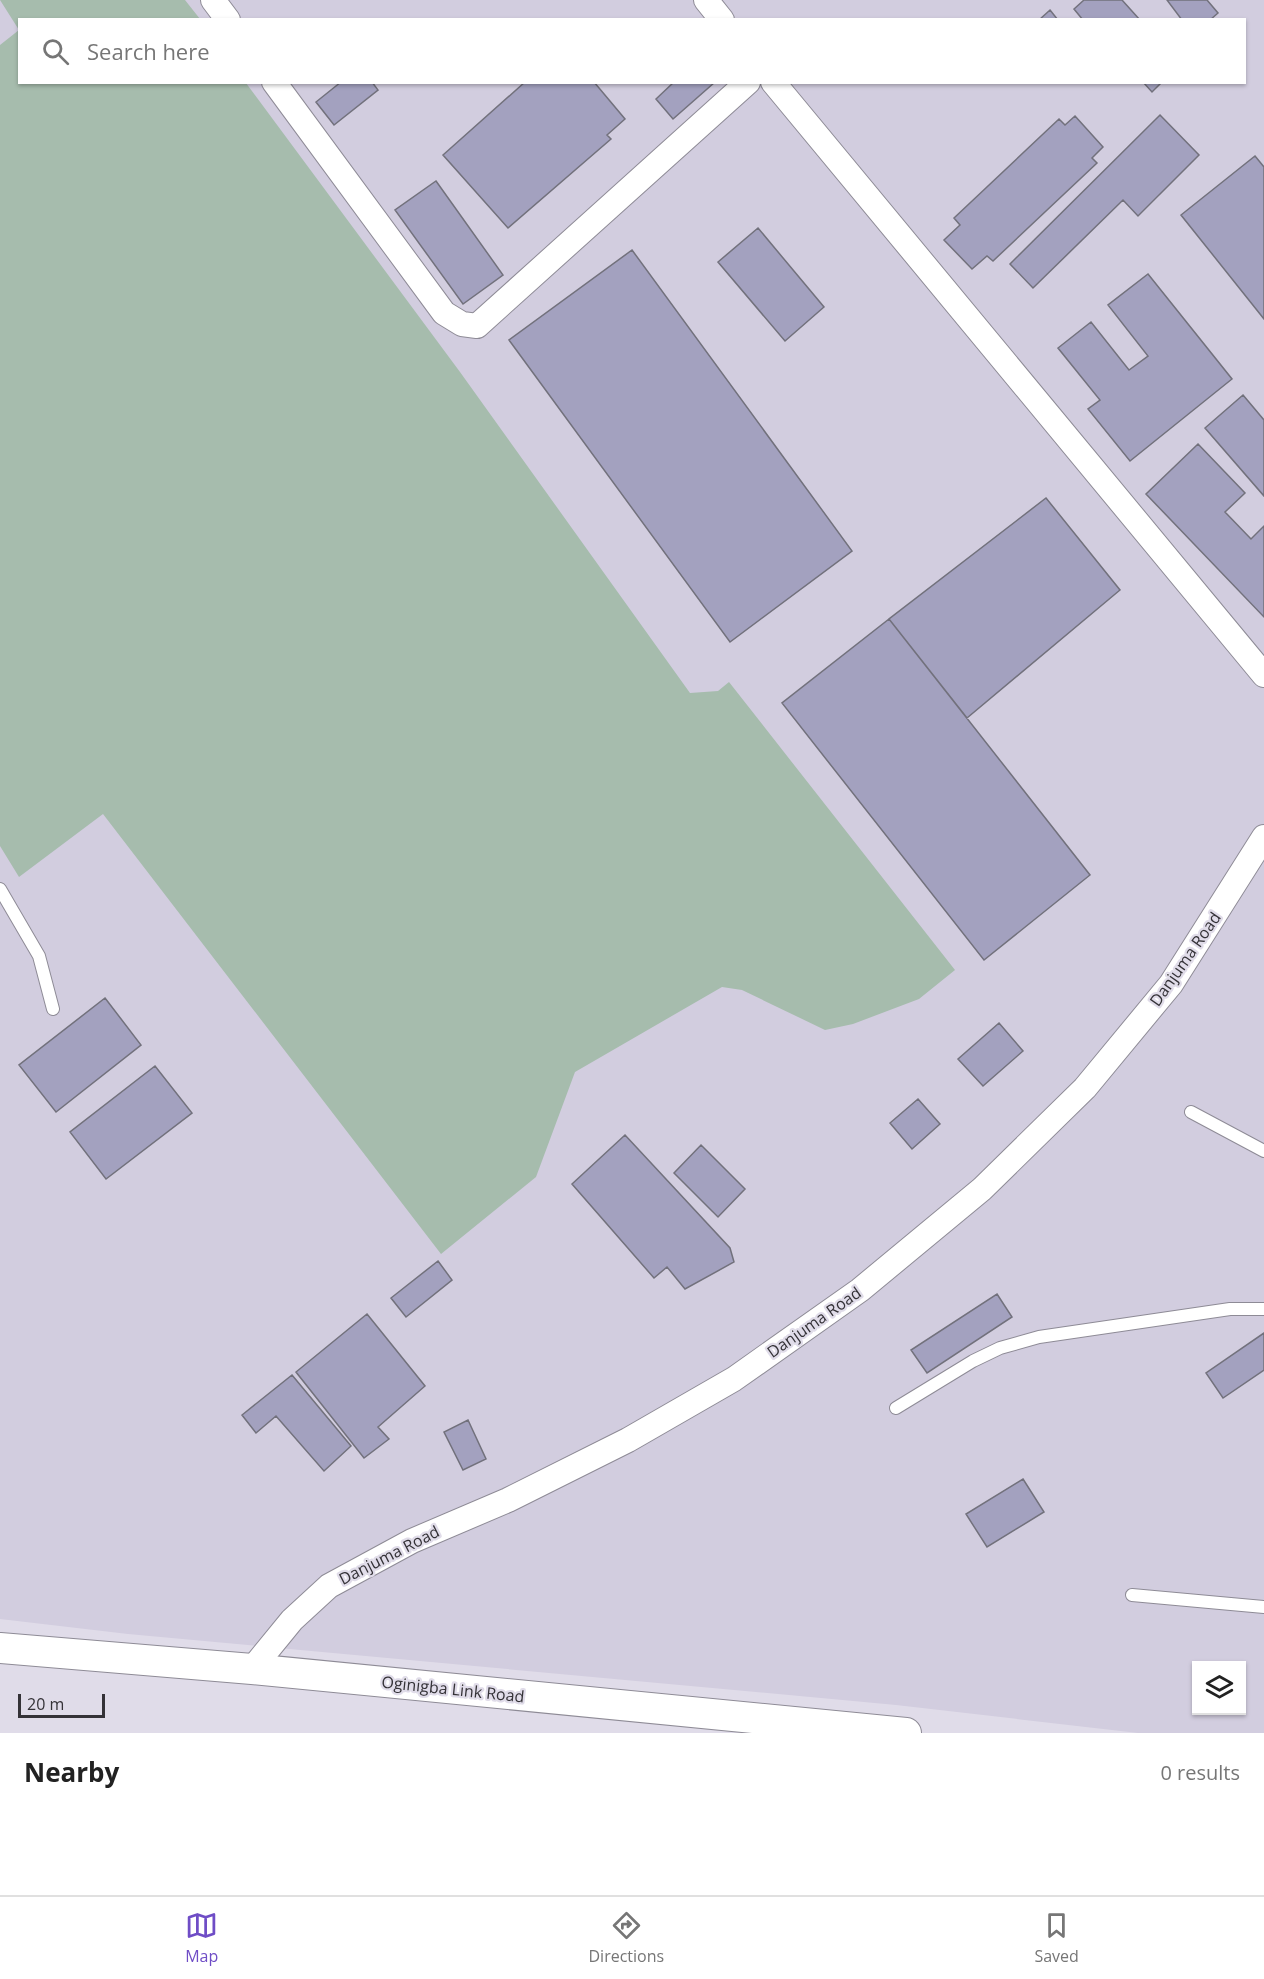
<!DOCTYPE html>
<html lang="en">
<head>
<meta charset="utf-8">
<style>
  :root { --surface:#fff; --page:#f2f2f2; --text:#222; --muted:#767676; --line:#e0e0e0; --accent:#6f4dc6 }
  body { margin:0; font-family:"Open Sans",sans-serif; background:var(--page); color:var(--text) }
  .controls { position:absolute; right:18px; bottom:18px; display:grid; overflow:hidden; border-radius:0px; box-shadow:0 2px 4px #0004 }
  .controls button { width:54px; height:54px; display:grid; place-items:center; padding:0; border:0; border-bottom:2px solid var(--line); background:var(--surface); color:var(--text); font:30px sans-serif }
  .scale { position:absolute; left:18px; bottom:15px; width:87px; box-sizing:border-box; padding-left:6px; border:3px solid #343237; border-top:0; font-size:16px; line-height:21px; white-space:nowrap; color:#343237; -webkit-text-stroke:4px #e0dce9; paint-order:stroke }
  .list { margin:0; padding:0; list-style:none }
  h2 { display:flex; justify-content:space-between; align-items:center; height:78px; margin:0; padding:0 24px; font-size:26px }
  h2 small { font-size:20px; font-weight:400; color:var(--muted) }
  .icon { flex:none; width:33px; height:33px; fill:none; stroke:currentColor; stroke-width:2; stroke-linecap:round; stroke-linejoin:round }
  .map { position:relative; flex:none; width:1264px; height:1733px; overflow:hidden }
  .search { position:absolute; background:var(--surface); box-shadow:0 2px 4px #0004; left:18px; right:18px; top:18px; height:66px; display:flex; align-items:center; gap:15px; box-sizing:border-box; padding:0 21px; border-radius:0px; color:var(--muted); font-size:22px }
  .sheet { height:162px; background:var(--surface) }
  nav { display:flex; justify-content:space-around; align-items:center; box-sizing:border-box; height:84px; border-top:2px solid var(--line); background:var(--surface); font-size:16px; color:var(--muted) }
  nav a { display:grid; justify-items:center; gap:3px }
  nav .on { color:var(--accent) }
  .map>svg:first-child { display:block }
</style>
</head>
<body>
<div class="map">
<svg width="1264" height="1733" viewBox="0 0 1264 1733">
  <rect width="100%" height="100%" fill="#e0dce9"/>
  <path fill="#d2cddf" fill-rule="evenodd" d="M0,0H1264V1733H1138L896,1705L128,1634L0,1619ZM20,20H1244V82H20ZM1196,1666H1242V1710H1196Z"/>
  <path fill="#a6bcad" d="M0,0H185L200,19L20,20V82L246,83L460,372L690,693L718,691L729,682L955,970L919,999L853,1024L825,1030L742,990L722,987L575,1072L536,1177L441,1254L103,814L19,877L0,846V45L19,30Z"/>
  <path fill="#a3a1bf" stroke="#72717c" stroke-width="1.5" d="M1084,0H1122L1140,20H1083L1074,9Z
    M1167,0H1207L1218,13L1210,20H1182Z
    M1050,10L1058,20H1039Z
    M341,82H372L378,90L334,125L316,102Z
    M525,82H594L625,119L607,135L611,139L508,228L443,155Z
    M674,82H715L673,119L656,99Z
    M1143,82H1162L1152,92Z
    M1160,115L1199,155L1138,216L1123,200L1033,288L1010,264Z
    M1075,116L1103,147L1092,158L1097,163L993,261L987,256L972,269L944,240L960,225L954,218L1059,119L1065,125Z
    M1255,156L1264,167V319L1181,215Z
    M436,181L503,275L463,304L395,210Z
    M758,228L824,307L785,341L718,262Z
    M632,250L852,551L730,642L509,340Z
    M1148,274L1232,379L1130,461L1088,409L1100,400L1058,348L1091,322L1129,370L1148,356L1108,305Z
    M1243,395L1264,420V496L1205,428Z
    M1198,444L1245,493L1225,512L1251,539L1264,526V617L1146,494Z
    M1046,498L1120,590L967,718L889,619Z
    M889,619L1090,875L984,960L782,703Z
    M105,998L141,1045L56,1112L19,1065Z
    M999,1023L1023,1051L983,1086L958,1059Z
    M155,1066L192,1113L106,1179L70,1132Z
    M918,1099L940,1124L912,1149L890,1123Z
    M625,1135L730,1248L734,1262L685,1289L667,1267L654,1278L572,1184Z
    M701,1145L745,1189L718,1217L674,1173Z
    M438,1261L452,1280L406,1317L391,1298Z
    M997,1294L1012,1317L927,1373L911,1350Z
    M367,1314L425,1386L378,1427L389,1439L364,1458L296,1372Z
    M1264,1333V1370L1223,1398L1206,1373Z
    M292,1375L351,1446L324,1471L276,1416L256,1433L242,1415Z
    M468,1420L486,1459L463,1470L444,1432Z
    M1023,1479L1044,1512L987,1547L966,1514Z"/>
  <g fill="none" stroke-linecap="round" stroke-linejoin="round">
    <g stroke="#8e8b96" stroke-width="14">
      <path id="service" d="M0,889L39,956L53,1009
        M1191,1112L1264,1151
        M896,1408L973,1361L1000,1348L1039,1337L1230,1309H1264
        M1132,1595L1264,1607"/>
    </g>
    <g stroke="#8e8b96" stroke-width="26">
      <path id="minor" d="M213,0L228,20
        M706,0L722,20
        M274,82L444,313L462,324L477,326L748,82
        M773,82L1264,675
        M252,1669L292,1620L329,1586L412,1541L508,1500L628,1440L734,1379L860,1290L982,1189L1085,1088L1171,984L1264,837"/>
    </g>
    <g stroke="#8e8b96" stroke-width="32">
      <path id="tertiary" d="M0,1648L252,1669L906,1733"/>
    </g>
    <use href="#service" stroke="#fff" stroke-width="12"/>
    <use href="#minor" stroke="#fff" stroke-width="24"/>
    <use href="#tertiary" stroke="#fff" stroke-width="30"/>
  </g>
  <g text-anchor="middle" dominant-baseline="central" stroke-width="4.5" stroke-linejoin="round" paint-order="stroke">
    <g font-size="16" fill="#343237" stroke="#e0dce9">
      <text transform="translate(1185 959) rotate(-55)">Danjuma Road</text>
      <text transform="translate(814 1322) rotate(-35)">Danjuma Road</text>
      <text transform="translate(389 1555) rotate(-27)">Danjuma Road</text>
      <text transform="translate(453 1689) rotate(6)">Oginigba Link Road</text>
    </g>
  </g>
</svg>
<div class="controls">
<button><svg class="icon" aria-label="layers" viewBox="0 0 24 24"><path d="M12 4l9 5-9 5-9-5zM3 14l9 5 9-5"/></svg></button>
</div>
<div class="scale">20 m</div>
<div class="search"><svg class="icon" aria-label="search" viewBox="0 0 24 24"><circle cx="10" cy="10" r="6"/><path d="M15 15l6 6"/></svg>Search here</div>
</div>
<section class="sheet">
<h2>Nearby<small>0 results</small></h2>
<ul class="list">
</ul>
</section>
<nav>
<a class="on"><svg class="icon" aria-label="map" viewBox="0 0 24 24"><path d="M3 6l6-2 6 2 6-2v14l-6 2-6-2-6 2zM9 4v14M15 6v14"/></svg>Map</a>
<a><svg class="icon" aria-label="directions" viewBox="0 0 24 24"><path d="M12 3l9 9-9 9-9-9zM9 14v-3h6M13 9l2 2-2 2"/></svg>Directions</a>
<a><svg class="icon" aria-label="saved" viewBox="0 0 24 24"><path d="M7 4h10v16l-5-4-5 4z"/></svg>Saved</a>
</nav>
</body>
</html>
